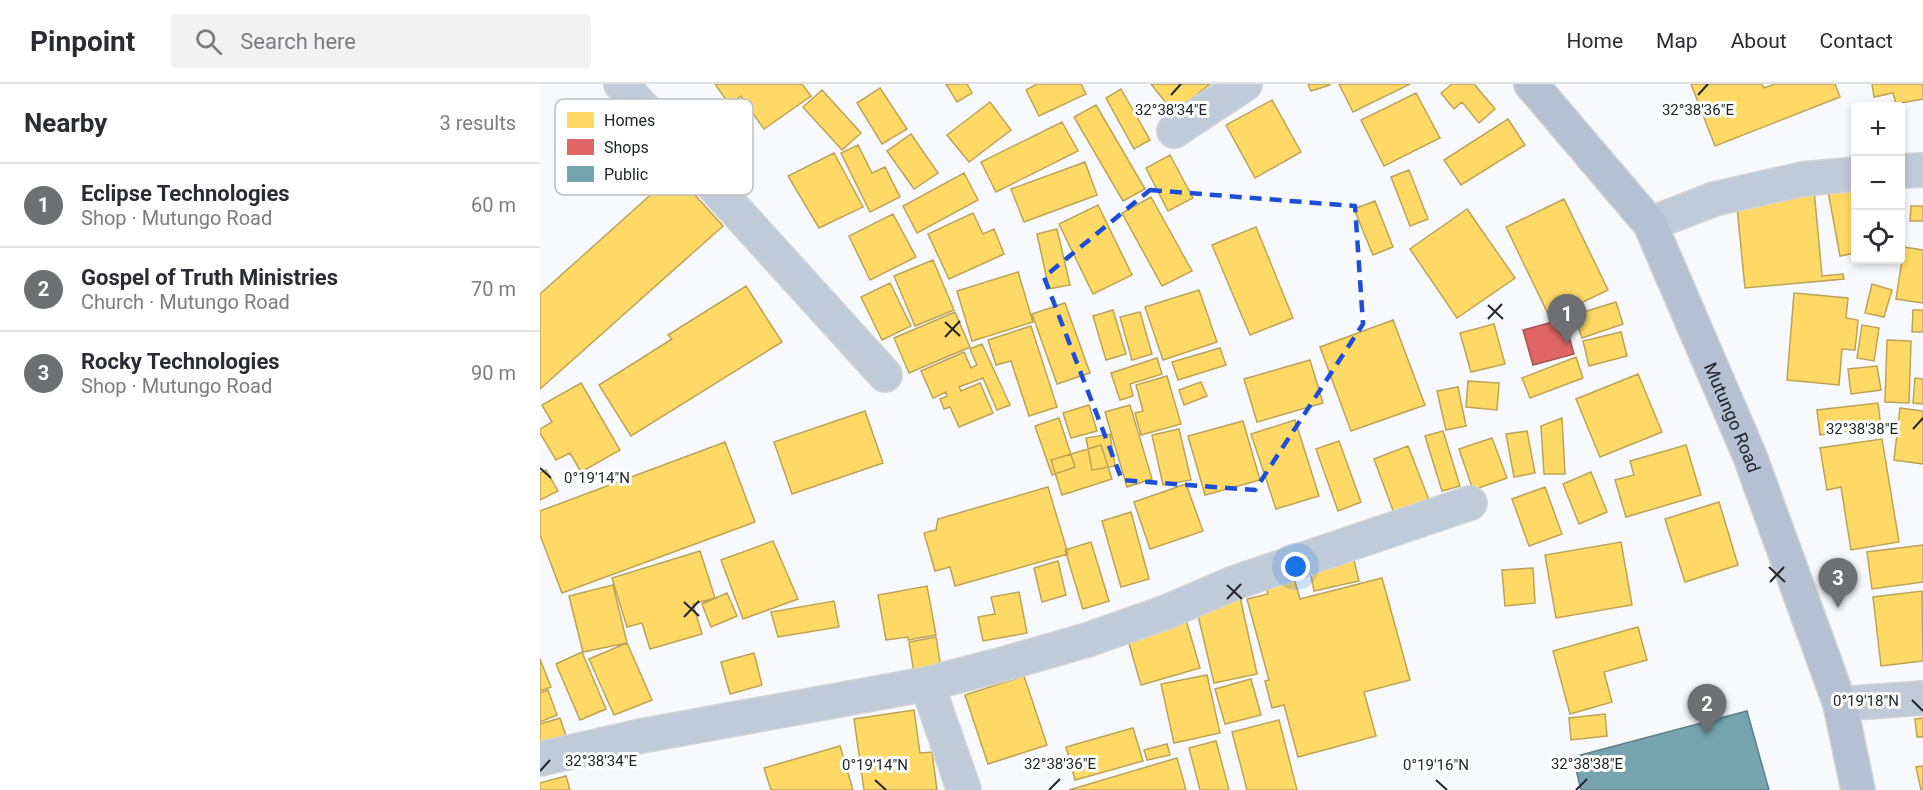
<!DOCTYPE html>
<html lang="en">
<head>
<meta charset="utf-8">
<style>
  :root { --surface:#fff; --page:#f2f2f3; --text:#2b2b33; --muted:#7c7c81; --line:#e1e1e2; --accent:#6d6f73 }
  body { margin:0; font-family:Roboto,sans-serif; background:var(--page); color:var(--text) }
  .controls { position:absolute; right:18px; top:18px; display:grid; overflow:hidden; border-radius:6px; box-shadow:0 3px 9px #0003 }
  .controls button { width:54px; height:54px; display:grid; place-items:center; padding:0; border:0; border-bottom:2px solid var(--line); background:var(--surface); color:var(--text); font:30px sans-serif }
  .you { position:absolute; left:756px; top:483px; width:21px; height:21px; margin:-15px; border:4px solid #fff; border-radius:50%; background:#1a73e8; box-shadow:0 0 0 9px #1a73e833 }
  .badge { display:grid; place-items:center; width:39px; height:39px; border-radius:50%; background:var(--accent); color:#fff; font-size:20px; font-weight:700 }
  .pin { position:absolute; translate:-50% -50px; filter:drop-shadow(0 2px 3px #0008) }
  .pin::after { content:''; position:absolute; top:32px; width:21px; height:18px; background:inherit; clip-path:polygon(0 0,100% 0,50% 100%) }
  .list { margin:0; padding:0; list-style:none }
  h2 { display:flex; justify-content:space-between; align-items:center; height:78px; margin:0; padding:0 24px; font-size:26px }
  h2 small { font-size:20px; font-weight:400; color:var(--muted) }
  .list li { display:grid; grid-template-columns:39px 1fr auto; gap:18px; align-items:center; box-sizing:border-box; height:84px; padding:0 24px; border-top:2px solid var(--line) }
  .list b { display:block; font-size:22px; white-space:nowrap }
  .list p { margin:0; font-size:20px; white-space:nowrap; color:var(--muted) }
  .list em { font-size:20px; font-style:normal; color:var(--muted) }
  .icon { flex:none; width:33px; height:33px; fill:none; stroke:currentColor; stroke-width:2; stroke-linecap:round; stroke-linejoin:round }
  .map { position:relative; flex:none; width:1383px; height:706px; overflow:hidden }
  header { display:flex; align-items:center; gap:36px; box-sizing:border-box; height:84px; padding:0 30px; background:var(--surface); border-bottom:2px solid var(--line) }
  header strong { font-size:28px }
  nav { display:flex; gap:33px; margin-inline-start:auto; font-size:21px }
  .search { width:420px; height:54px; background:var(--page); display:flex; align-items:center; gap:15px; box-sizing:border-box; padding:0 21px; border-radius:6px; color:var(--muted); font-size:22px }
  main { display:flex }
  aside { flex:1; background:var(--surface) }
  .map>svg:first-child { display:block }
</style>
</head>
<body>
<header>
<strong>Pinpoint</strong>
<div class="search"><svg class="icon" aria-label="search" viewBox="0 0 24 24"><circle cx="10" cy="10" r="6"/><path d="M15 15l6 6"/></svg>Search here</div>
<nav><a>Home</a><a>Map</a><a>About</a><a>Contact</a></nav>
</header>
<main>
<aside>
<h2>Nearby<small>3 results</small></h2>
<ul class="list">
<li><span class="badge">1</span><div><b>Eclipse Technologies</b><p>Shop · Mutungo Road</p></div><em>60 m</em></li>
<li><span class="badge">2</span><div><b>Gospel of Truth Ministries</b><p>Church · Mutungo Road</p></div><em>70 m</em></li>
<li><span class="badge">3</span><div><b>Rocky Technologies</b><p>Shop · Mutungo Road</p></div><em>90 m</em></li>
</ul>
</aside>
<div class="map">
<svg width="1383" height="706" viewBox="0 0 1383 706">
  <rect width="100%" height="100%" fill="#f7f9fc"/>
  <path fill="#ffd966" stroke="#bda354" stroke-width="1.5" d="M175,0H262L271,12L224,45L201,12L189,20Z
    M406,0H427L432,9L417,18Z
    M497,0H541L546,10L499,32L486,6Z
    M611,0H670L634,29Z
    M768,0H790V1L771,7Z
    M799,0H870L813,28Z
    M912,0H934L955,25L939,39L922,18L914,25L901,9Z
    M1151,0H1222L1224,4L1235,0H1295L1300,13L1175,62Z
    M1332,0H1383V15L1356,20L1353,9L1334,13Z
    M340,4L367,45L342,60L317,19Z
    M581,5L610,56L594,65L566,14Z
    M282,6L321,49L302,66L263,23Z
    M876,9L900,54L844,82L821,36Z
    M732,16L761,68L715,94L686,41Z
    M450,18L471,46L429,78L407,51Z
    M556,21L605,105L583,117L534,33Z
    M968,35L985,61L921,101L904,76Z
    M522,38L538,67L456,108L441,78Z
    M371,50L398,89L374,105L347,67Z
    M318,61L332,89L345,83L360,113L330,128L301,69Z
    M294,69L323,123L279,144L248,92Z
    M630,71L653,114L628,127L606,84Z
    M545,78L557,111L484,138L471,105Z
    M869,86L888,135L870,142L851,93Z
    M135,89L183,142L0,305V210Z
    M424,89L438,116L377,149L363,122Z
    M1316,102V169L1300,172L1288,107Z
    M1274,106L1282,192L1303,190L1304,195L1205,204L1196,113Z
    M611,113L652,187L622,202L582,129Z
    M1024,115L1068,206L1010,234L966,143Z
    M835,117L853,163L833,171L814,125Z
    M558,121L592,191L553,210L519,140Z
    M1371,122H1383V137H1370Z
    M927,125L975,194L917,234L870,165Z
    M433,129L443,150L454,145L464,170L409,195L388,150Z
    M353,130L376,173L330,196L309,152Z
    M716,143L753,234L710,251L672,161Z
    M517,145L530,201L509,205L497,150Z
    M1364,163L1383,166V219L1356,215Z
    M393,176L414,226L375,242L354,192Z
    M478,188L493,238L432,257L417,207Z
    M350,199L371,242L342,256L321,213Z
    M1332,200L1352,206L1344,233L1325,229Z
    M206,202L242,258L91,352L59,301L132,255L128,251Z
    M659,206L677,258L623,276L605,223Z
    M1254,209L1308,214L1306,234L1318,236L1315,266L1302,265L1299,301L1247,296Z
    M1076,218L1083,240L1042,254L1034,231Z
    M525,219L550,289L517,300L492,230Z
    M573,226L586,270L566,276L553,232Z
    M1373,226H1383V248H1372Z
    M415,228L430,263L369,289L354,254Z
    M600,228L612,270L592,276L580,233Z
    M853,236L885,321L811,347L780,263Z
    M954,240L965,280L931,288L920,249Z
    M1322,241L1339,244L1334,277L1317,274Z
    M491,242L517,323L489,332L471,277L456,281L448,256Z
    M1081,248L1087,272L1049,282L1043,257Z
    M1347,256L1371,257L1369,319L1345,318Z
    M442,260L470,321L457,326L443,294L419,303L421,307L440,299L453,329L419,343L410,323L404,325L400,315L407,312L406,308L393,314L381,287L424,268L431,284L437,281L430,265Z
    M680,264L686,281L638,296L632,278Z
    M1036,273L1043,294L990,314L982,294Z
    M617,274L622,290L590,300L593,312L580,316L571,289Z
    M770,276L783,319L717,338L704,295Z
    M1337,282L1341,306L1311,310L1308,285Z
    M1098,290L1122,348L1060,373L1036,315Z
    M627,292L641,340L601,351L595,329L603,327L596,301Z
    M1375,294L1383,295V320L1373,319Z
    M928,297L959,299L957,326L926,323Z
    M661,298L667,312L644,321L639,306Z
    M41,299L80,366L41,388L30,369L16,376L0,349V345L12,338L2,321Z
    M918,303L926,342L906,346L897,307Z
    M1338,319L1341,343L1280,351L1277,326Z
    M549,321L557,347L531,354L523,329Z
    M590,321L612,395L587,403L565,328Z
    M1360,324L1383,327V380L1354,376Z
    M325,327L343,379L252,410L234,358Z
    M519,334L535,383L512,391L495,342Z
    M1022,334L1025,390H1004L1001,342Z
    M755,336L779,412L736,425L711,350Z
    M703,337L720,396L665,411L648,352Z
    M639,345L651,396L623,401L612,351Z
    M903,347L920,402L902,407L885,352Z
    M987,347L995,389L974,393L966,350Z
    M570,350L575,382L552,386L546,354Z
    M952,354L967,394L933,406L919,365Z
    M1342,355L1359,458L1311,466L1301,403L1287,406L1280,364Z
    M799,357L821,418L798,427L776,365Z
    M185,358L215,438L22,509L0,451V427Z
    M561,361L572,395L522,411L511,376Z
    M1146,361L1161,411L1086,433L1075,396L1094,391L1090,377Z
    M868,362L889,416L854,429L834,375Z
    M6,386L18,407L0,416V389Z
    M1051,388L1067,428L1039,440L1023,400Z
    M646,400L663,447L610,465L594,418Z
    M508,403L528,470L415,502L410,483L395,487L384,449L396,446L398,435Z
    M1005,403L1022,450L989,462L972,415Z
    M1179,418L1198,481L1145,498L1125,435Z
    M591,428L609,495L581,503L562,437Z
    M233,457L258,515L203,535L181,476Z
    M551,458L569,517L543,525L525,466Z
    M1081,458L1092,521L1016,534L1005,471Z
    M1383,461V498L1332,505L1327,468Z
    M160,467L175,514L153,520L162,550L110,565L102,539L87,543L72,494Z
    M812,468L819,497L774,507L768,477Z
    M518,477L526,511L502,518L494,484Z
    M751,484L760,515L842,494L870,596L824,608L836,652L758,673L744,621L732,624L725,597L729,596L707,515L728,510L723,491Z
    M993,484L995,519L965,522L962,486Z
    M73,501L87,559L43,568L29,512Z
    M387,502L396,551L368,556V553L346,556L338,511Z
    M1382,507L1383,577L1341,582L1333,513Z
    M479,508L487,549L443,557L438,533L455,530L451,513Z
    M187,509L197,532L171,543L162,520Z
    M700,513L717,590L674,599L656,523Z
    M294,517L299,543L238,553L231,528Z
    M644,529L660,584L601,601L585,546Z
    M1098,543L1107,576L1064,588L1072,618L1030,630L1013,567Z
    M396,553L401,584L374,589L369,558Z
    M87,559L112,616L74,631L49,575Z
    M42,568L66,625L40,636L16,580Z
    M214,569L222,601L190,610L181,578Z
    M0,575L11,603L0,607Z
    M667,591L680,649L634,659L621,600Z
    M484,592L507,661L448,680L425,611Z
    M711,595L721,631L685,640L675,605Z
    M8,606L17,631L0,638V609Z
    M374,626L380,669L392,668L397,706H324L314,635Z
    M1065,630L1067,652L1031,656L1029,634Z
    M20,634L27,655L0,660V640Z
    M1383,634V653H1377L1375,635Z
    M739,636L757,706H707L692,648Z
    M593,644L603,677L535,696L526,663Z
    M676,657L689,706H660L649,664Z
    M627,660L630,671L607,676L604,666Z
    M300,662L313,706H231L224,684Z
    M637,674L646,706H529Z
    M1383,682V706H1381L1376,683Z
    M26,692L30,706H0V699Z"/>
  <path fill="#e06666" stroke="#a75254" stroke-width="1.5" d="M1024,235L1034,270L993,281L983,246Z"/>
  <path fill="#76a5af" stroke="#5d7f87" stroke-width="1.5" d="M1207,627L1229,706H1041L1033,673Z"/>
  <g fill="none" stroke-linecap="round" stroke-linejoin="round">
    <g stroke="#d1d3d5" stroke-width="36">
      <path id="street" d="M81,0L345,291
        M634,47L705,0
        M1360,87L1383,86
        M1110,140L1174,115L1263,95L1316,90
        M387,600L424,706
        M1300,620L1383,614
        M0,675L101,652L387,600L460,581L547,556L624,529L694,499L930,419"/>
    </g>
    <g stroke="#d1d3d5" stroke-width="36">
      <g id="secondary">
        <path id="s1" d="M991,0L1110,140L1209,370L1300,620L1318,706"/>
      </g>
    </g>
    <use href="#street" stroke="#bfcbd9" stroke-width="33"/>
    <use href="#secondary" stroke="#b4c1d2" stroke-width="33"/>
  </g>
  <path fill="none" stroke="#1d4ed8" stroke-width="4.5" stroke-dasharray="12 8" stroke-linejoin="round" d="M610,106L815,122L823,240L715,406L582,396L504,193Z"/>
  <path fill="none" stroke="#222529" stroke-width="2" d="M631,11L641,0M1158,11L1168,0M948,221L963,235M948,235L962,220M405,238L420,252M405,253L420,237M1373,345L1383,334M0,384L11,394M1229,483L1245,498M1230,498L1244,483M687,501L702,515M687,515L701,500M144,518L159,532M144,533L159,517M1372,616L1383,627M0,687L10,676M335,696L346,706M896,696L907,706M509,706L520,695M1036,706L1047,695"/>
  <g text-anchor="middle" dominant-baseline="central" stroke-width="6" stroke-linejoin="round" paint-order="stroke">
    <g font-size="18" fill="#222529" stroke="#fff">
      <text stroke="none"><textPath href="#s1" startOffset="394">Mutungo Road</textPath></text>
    </g>
  </g>
  <rect x="15" y="15" width="198" height="96" rx="9" fill="#fff" stroke="#bdbebf" stroke-width="1.5"/>
  <rect x="27" y="28" width="27" height="16" fill="#ffd966"/>
  <rect x="27" y="55" width="27" height="16" fill="#e06666"/>
  <rect x="27" y="82" width="27" height="16" fill="#76a5af"/>
  <g font-size="16" fill="#222529">
    <text x="64" y="42">Homes</text>
    <text x="64" y="69">Shops</text>
    <text x="64" y="96">Public</text>
  </g>
  <g font-size="15" text-anchor="middle" fill="#222529" stroke="#fff" stroke-width="6" stroke-linejoin="round" paint-order="stroke">
    <text x="1158" y="31">32°38'36"E</text>
    <text x="631" y="31">32°38'34"E</text>
    <text x="1322" y="350">32°38'38"E</text>
    <text x="57" y="399">0°19'14"N</text>
    <text x="1326" y="622">0°19'18"N</text>
    <text x="61" y="682">32°38'34"E</text>
    <text x="520" y="685">32°38'36"E</text>
    <text x="1047" y="685">32°38'38"E</text>
    <text x="335" y="686">0°19'14"N</text>
    <text x="896" y="686">0°19'16"N</text>
  </g>
</svg>
<div class="controls">
<button>+</button>
<button>−</button>
<button><svg class="icon" aria-label="locate" viewBox="0 0 24 24"><circle cx="12" cy="12" r="6"/><path d="M12 2v4M12 18v4M2 12h4M18 12h4"/></svg></button>
</div>
<div class="you"></div>
<div class="pin badge" style="left:1027px;top:260px">1</div>
<div class="pin badge" style="left:1167px;top:650px">2</div>
<div class="pin badge" style="left:1298px;top:524px">3</div>
</div>
</main>
</body>
</html>
